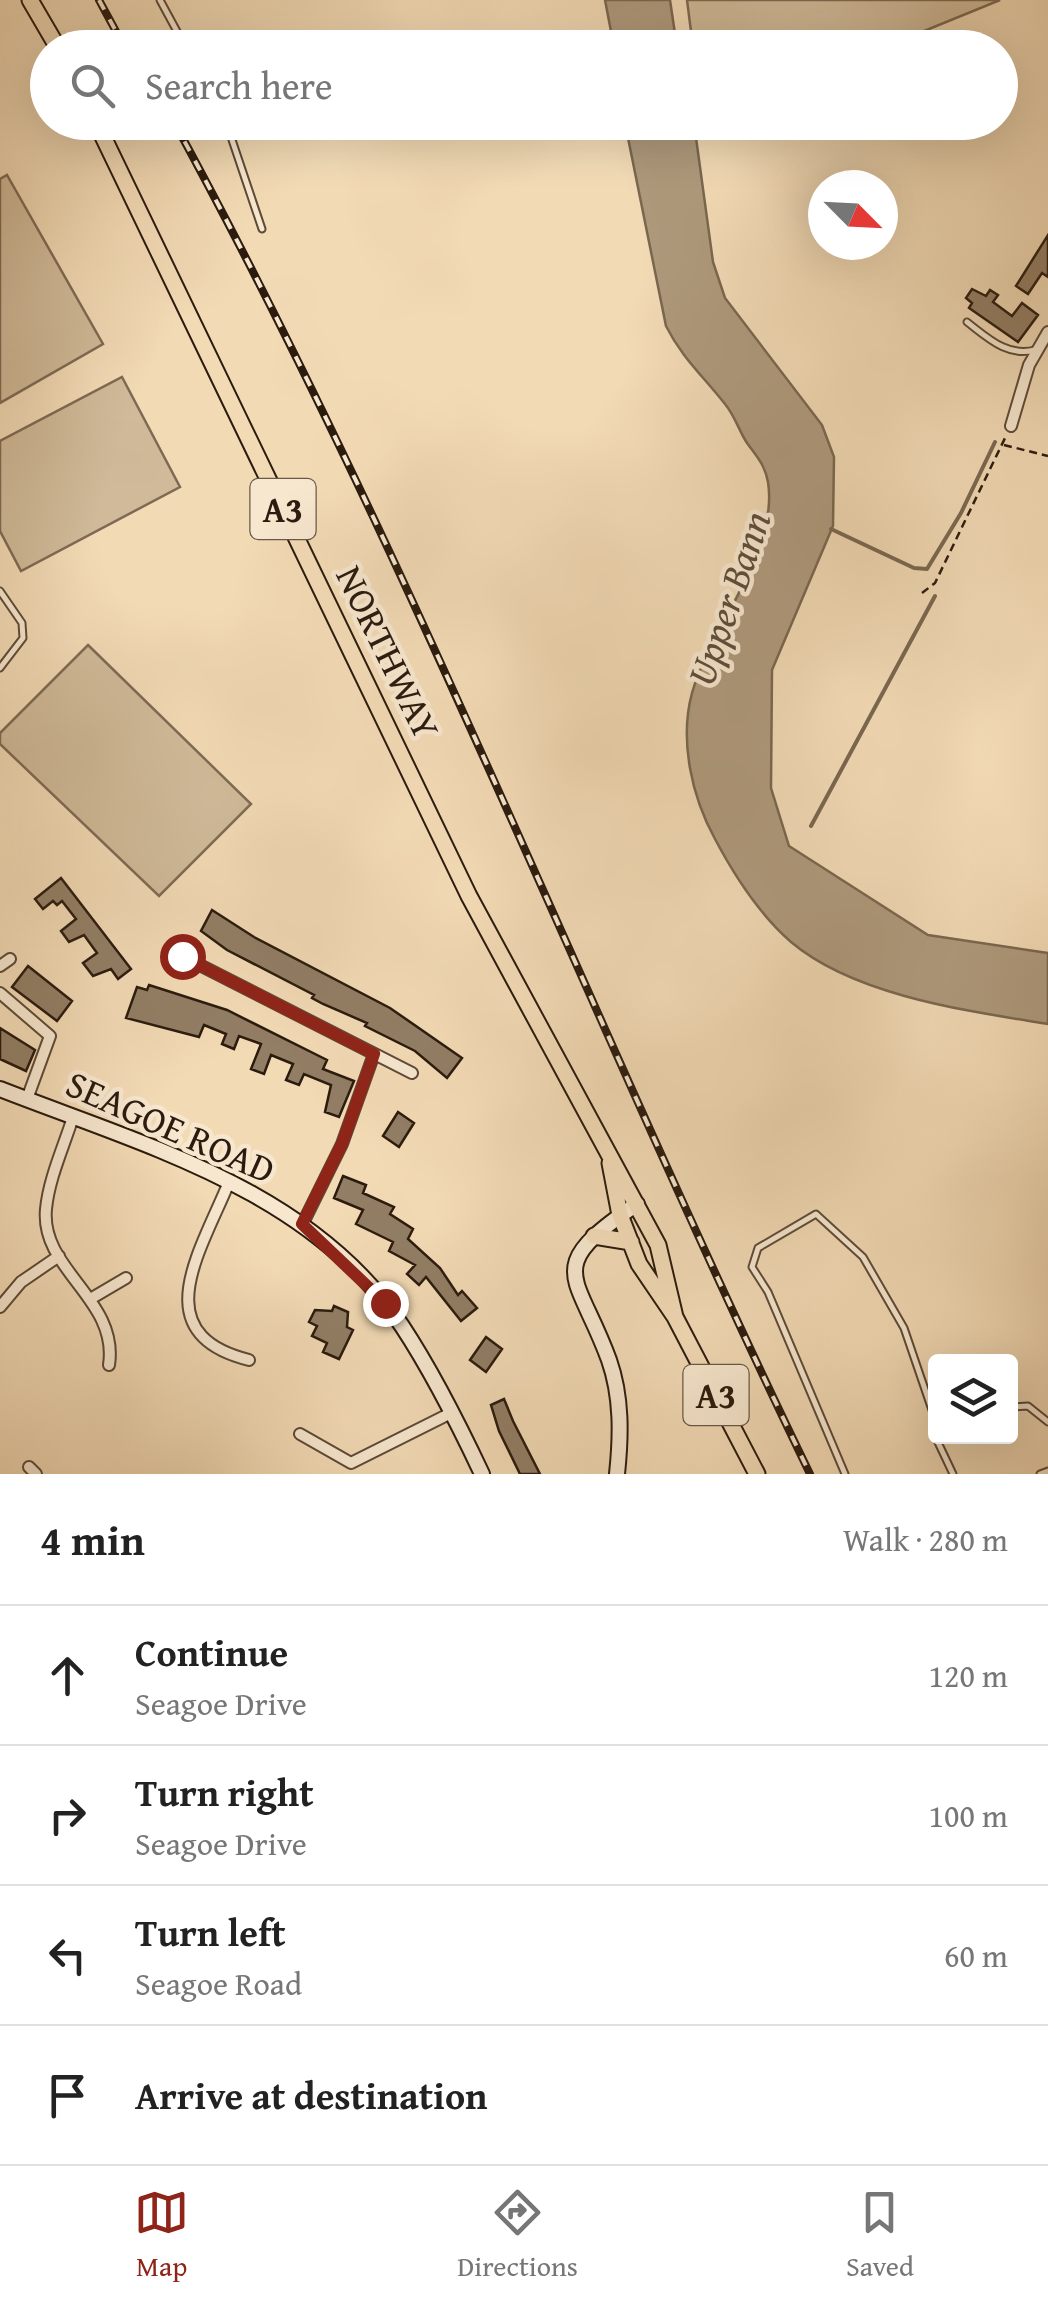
<!DOCTYPE html>
<html lang="en">
<head>
<meta charset="utf-8">
<style>
  :root { --surface:#fff; --page:#f6f6f6; --text:#222; --muted:#767676; --line:#e0e0e0; --accent:#8f2418 }
  body { margin:0; font-family:"Gentium Book Plus",serif; background:var(--page); color:var(--text) }
  .controls { position:absolute; right:30px; bottom:30px; display:grid; overflow:hidden; border-radius:10px; box-shadow:0 10px 40px #0002 }
  .controls button { width:90px; height:90px; display:grid; place-items:center; padding:0; border:0; border-bottom:2px solid var(--line); background:var(--surface); color:var(--text); font:50px sans-serif }
  .compass { position:absolute; left:808px; top:170px; width:90px; height:90px; border-radius:50%; background:var(--surface); box-shadow:0 10px 40px #0002; rotate:114deg }
  .stop { position:absolute; width:30px; height:30px; margin:-22px; border:8px solid #8f2418; border-radius:50%; background:#fff }
  .stop.end { background:#8f2418; border-color:#fff; box-shadow:0 2px 10px #0008 }
  .list { margin:0; padding:0; list-style:none }
  h2 { display:flex; justify-content:space-between; align-items:center; height:130px; margin:0; padding:0 40px; font-size:42px }
  h2 small { font-size:32px; font-weight:400; color:var(--muted) }
  .list li { display:grid; grid-template-columns:65px 1fr auto; gap:30px; align-items:center; box-sizing:border-box; height:140px; padding:0 40px; border-top:2px solid var(--line) }
  .list b { display:block; font-size:38px; white-space:nowrap }
  .list p { margin:0; font-size:32px; white-space:nowrap; color:var(--muted) }
  .list em { font-size:32px; font-style:normal; color:var(--muted) }
  .icon { flex:none; width:55px; height:55px; fill:none; stroke:currentColor; stroke-width:2; stroke-linecap:round; stroke-linejoin:round }
  .map { position:relative; flex:none; width:1048px; height:1474px; overflow:hidden }
  .search { position:absolute; background:var(--surface); box-shadow:0 10px 40px #0002; left:30px; right:30px; top:30px; height:110px; display:flex; align-items:center; gap:25px; box-sizing:border-box; padding:0 35px; border-radius:55px; color:var(--muted); font-size:38px }
  .sheet { height:690px; background:var(--surface) }
  nav { display:flex; justify-content:space-around; align-items:center; box-sizing:border-box; height:140px; border-top:2px solid var(--line); background:var(--surface); font-size:28px; color:var(--muted) }
  nav a { display:grid; justify-items:center; gap:5px }
  nav .on { color:var(--accent) }
  .map>svg:first-child { display:block }
</style>
</head>
<body>
<div class="map">
<svg width="1048" height="1474" viewBox="0 0 1048 1474">
  <rect width="100%" height="100%" fill="#f2dab5"/>
  <filter id="stains"><feTurbulence type="fractalNoise" baseFrequency=".002" numOctaves="4"/><feColorMatrix values="0 0 0 0 .2 0 0 0 0 .09 0 0 0 0 .02 0 0 0 .5 -.17"/></filter>
  <radialGradient id="worn" r=".72"><stop offset=".6" stop-color="#630" stop-opacity="0"/><stop offset="1" stop-color="#630" stop-opacity=".3"/></radialGradient>
  <path fill="#d0ba99" stroke="#7e6a54" stroke-width="2.5" d="M687,0H1000L885,47H693Z
    M7,175L103,344L0,403V179Z
    M122,377L180,487L21,571L0,531V441Z
    M88,645L251,804L159,896L0,744V733Z"/>
  <path fill="#ae997c" stroke="#7a6750" stroke-width="2.5" d="M605,0H670L677,47H614Z
    M625,123H694L713,262L725,298L822,425L834,457L833,526L772,670L771,788L789,846L928,935L1048,953V1024C968,1011 855,996 791,942C760,915 734,875 715,839C692,797 679,741 692,693C710,629 779,551 768,482C765,465 757,457 747,443C739,431 735,416 725,404C704,377 682,358 666,326Z"/>
  <g fill="none" stroke-linecap="round" stroke-linejoin="round">
    <path stroke="#7a6750" stroke-width="4" d="M831,529L914,568L927,569L961,513L995,442
      M811,826L935,596"/>
  </g>
  <path fill="#927e65" stroke="#2b1b0e" stroke-width="2.5" d="M1048,235V277L1042,273L1028,294L1016,286Z
    M972,289L986,296L990,290L998,295L993,302L1012,316L1022,303L1038,315L1018,342L969,308L972,303L966,298Z
    M61,878L131,969L118,979L111,969L93,976L83,963L97,953L84,935L69,942L61,931L76,919L62,901L57,905L53,901L43,909L35,899Z
    M212,910L254,937L390,1008L462,1058L447,1078L415,1051L365,1026L367,1023L323,1004L312,998L314,995L227,950L201,931Z
    M28,966L72,1001L57,1021L12,987Z
    M149,985L227,1010L327,1060L323,1069L354,1081L339,1117L325,1112L331,1085L304,1074L299,1085L286,1080L293,1064L271,1055L264,1074L251,1069L261,1044L239,1036L234,1049L222,1044L226,1034L204,1025L199,1037L126,1018L137,987L147,990Z
    M0,1028L35,1050L26,1071L0,1059Z
    M398,1112L414,1123L399,1147L383,1136Z
    M343,1176L366,1185L363,1193L394,1207L390,1214L413,1229L408,1239L440,1268L458,1295L462,1291L477,1308L461,1321L426,1277L419,1285L407,1274L415,1265L389,1251L393,1242L356,1224L363,1210L334,1198Z
    M334,1306L348,1312L347,1327L353,1330L339,1359L323,1352L327,1343L312,1336L317,1326L309,1322L315,1310L332,1311Z
    M486,1337L502,1349L486,1372L470,1360Z
    M504,1399L513,1421L540,1474H520L499,1431L491,1405Z"/>
  <g fill="none" stroke-linecap="round" stroke-linejoin="round">
    <g stroke="#5d4b38" stroke-width="9">
      <path id="service" d="M160,0L186,48
        M226,122L262,229
        M967,322C988,338 1007,357 1035,350
        M0,591L22,623L23,638L0,668
        M1010,1407L1028,1406L1048,1422
        M933,1413L935,1436L953,1474
        M845,1474L768,1292L752,1267L758,1248L816,1214L863,1257L904,1328L933,1413
        M1040,1474L1048,1471"/>
    </g>
    <g stroke="#5d4b38" stroke-width="14">
      <path id="minor" d="M1011,426L1029,365L1048,332
        M182,956L412,1073
        M0,966L10,959
        M0,993L50,1036L27,1099
        M73,1117C64,1146 49,1178 46,1209C40,1270 119,1299 109,1365
        M229,1182C201,1251 144,1334 249,1360
        M302,1225L342,1144L374,1054
        M92,1298L126,1278
        M0,1307L21,1282L59,1256
        M300,1434L351,1463L453,1412
        M29,1467L36,1474"/>
    </g>
    <g stroke="#2b1b0e" stroke-width="18">
      <path id="secondary" d="M0,1089C143,1145 312,1190 402,1326C433,1373 458,1423 482,1474
        M617,1474C621,1436 622,1397 609,1360C577,1272 541,1269 637,1204"/>
    </g>
    <g stroke="#2b1b0e" stroke-width="19">
      <path id="trunk" d="M30,0L58,48
        M96,122L469,896L658,1245L675,1317
        M610,1163L620,1215L639,1264L675,1317L757,1474
        M594,1236L631,1242"/>
    </g>
    <path stroke="#2b1b0e" stroke-width="2.5" stroke-dasharray="8 5" stroke-linecap="butt" d="M1004,445L1048,456
      M922,593L935,583L1006,436"/>
    <use href="#service" stroke="#f7e7cf" stroke-width="5"/>
    <use href="#minor" stroke="#f7e7cf" stroke-width="10"/>
    <use href="#secondary" stroke="#f7e7cf" stroke-width="14"/>
    <use href="#trunk" stroke="#f2dab5" stroke-width="15"/>
    <g stroke="#2b1b0e" stroke-width="8">
      <path id="rail" d="M99,0L125,48
        M174,122C413,560 593,1026 810,1474"/>
    </g>
    <use href="#rail" stroke="#f7e7cf" stroke-width="4" stroke-dasharray="11" stroke-linecap="butt"/>
  </g>
  <g fill="none" stroke-linecap="round" stroke-linejoin="round">
    <path stroke="#8f2418" stroke-width="12" d="M182,956L374,1054L342,1144L302,1224L385,1303"/>
  </g>
  <g text-anchor="middle" dominant-baseline="central" stroke-width="9" stroke-linejoin="round" paint-order="stroke">
    <g fill="#f7e7cf" stroke="#685848" stroke-width="2.5">
      <rect x="250.5" y="479" width="65" height="60" rx="8"/>
      <rect x="683.5" y="1365" width="65" height="60" rx="8"/>
    </g>
    <g font-size="35" font-weight="bold" fill="#2b1b0e">
      <text x="283" y="509">A3</text>
      <text x="716" y="1395">A3</text>
    </g>
    <g font-size="38" fill="#2b1b0e" stroke="#f7e7cf">
      <text transform="translate(389 652) rotate(64)">NORTHWAY</text>
      <text transform="translate(171 1126) rotate(24)">SEAGOE ROAD</text>
    </g>
    <g font-size="40" font-style="italic" fill="#5f4d3a" stroke="#f7e7cf">
      <text transform="translate(728 598) rotate(-71)">Upper Bann</text>
    </g>
  </g>
  <rect width="100%" height="100%" filter="url(#stains)"/>
  <rect width="100%" height="100%" fill="url(#worn)"/>
</svg>
<div class="controls">
<button><svg class="icon" aria-label="layers" viewBox="0 0 24 24"><path d="M12 4l9 5-9 5-9-5zM3 14l9 5 9-5"/></svg></button>
</div>
<svg class="compass" viewBox="-18 -18 36 36"><path d="M0-13l5 13h-10z" fill="#e53935"/><path d="M0 13l5-13h-10z" fill="#767676"/></svg>
<div class="stop" style="left:182px;top:956px"></div>
<div class="stop end" style="left:385px;top:1303px"></div>
<div class="search"><svg class="icon" aria-label="search" viewBox="0 0 24 24"><circle cx="10" cy="10" r="6"/><path d="M15 15l6 6"/></svg>Search here</div>
</div>
<section class="sheet">
<h2>4 min<small>Walk · 280 m</small></h2>
<ul class="list">
<li><svg class="icon" aria-label="ahead" viewBox="0 0 24 24"><path d="M12 20V5M6 11l6-6 6 6"/></svg><div><b>Continue</b><p>Seagoe Drive</p></div><em>120 m</em></li>
<li><svg class="icon" aria-label="right" viewBox="0 0 24 24"><path d="M7 20v-9h11M14 6l5 5-5 5"/></svg><div><b>Turn right</b><p>Seagoe Drive</p></div><em>100 m</em></li>
<li><svg class="icon" aria-label="left" viewBox="0 0 24 24"><path d="M17 20v-9H6M10 6l-5 5 5 5"/></svg><div><b>Turn left</b><p>Seagoe Road</p></div><em>60 m</em></li>
<li><svg class="icon" aria-label="arrive" viewBox="0 0 24 24"><path d="M6 21V4h12l-3 4 3 4H6"/></svg><div><b>Arrive at destination</b></div></li>
</ul>
</section>
<nav>
<a class="on"><svg class="icon" aria-label="map" viewBox="0 0 24 24"><path d="M3 6l6-2 6 2 6-2v14l-6 2-6-2-6 2zM9 4v14M15 6v14"/></svg>Map</a>
<a><svg class="icon" aria-label="directions" viewBox="0 0 24 24"><path d="M12 3l9 9-9 9-9-9zM9 14v-3h6M13 9l2 2-2 2"/></svg>Directions</a>
<a><svg class="icon" aria-label="saved" viewBox="0 0 24 24"><path d="M7 4h10v16l-5-4-5 4z"/></svg>Saved</a>
</nav>
</body>
</html>
